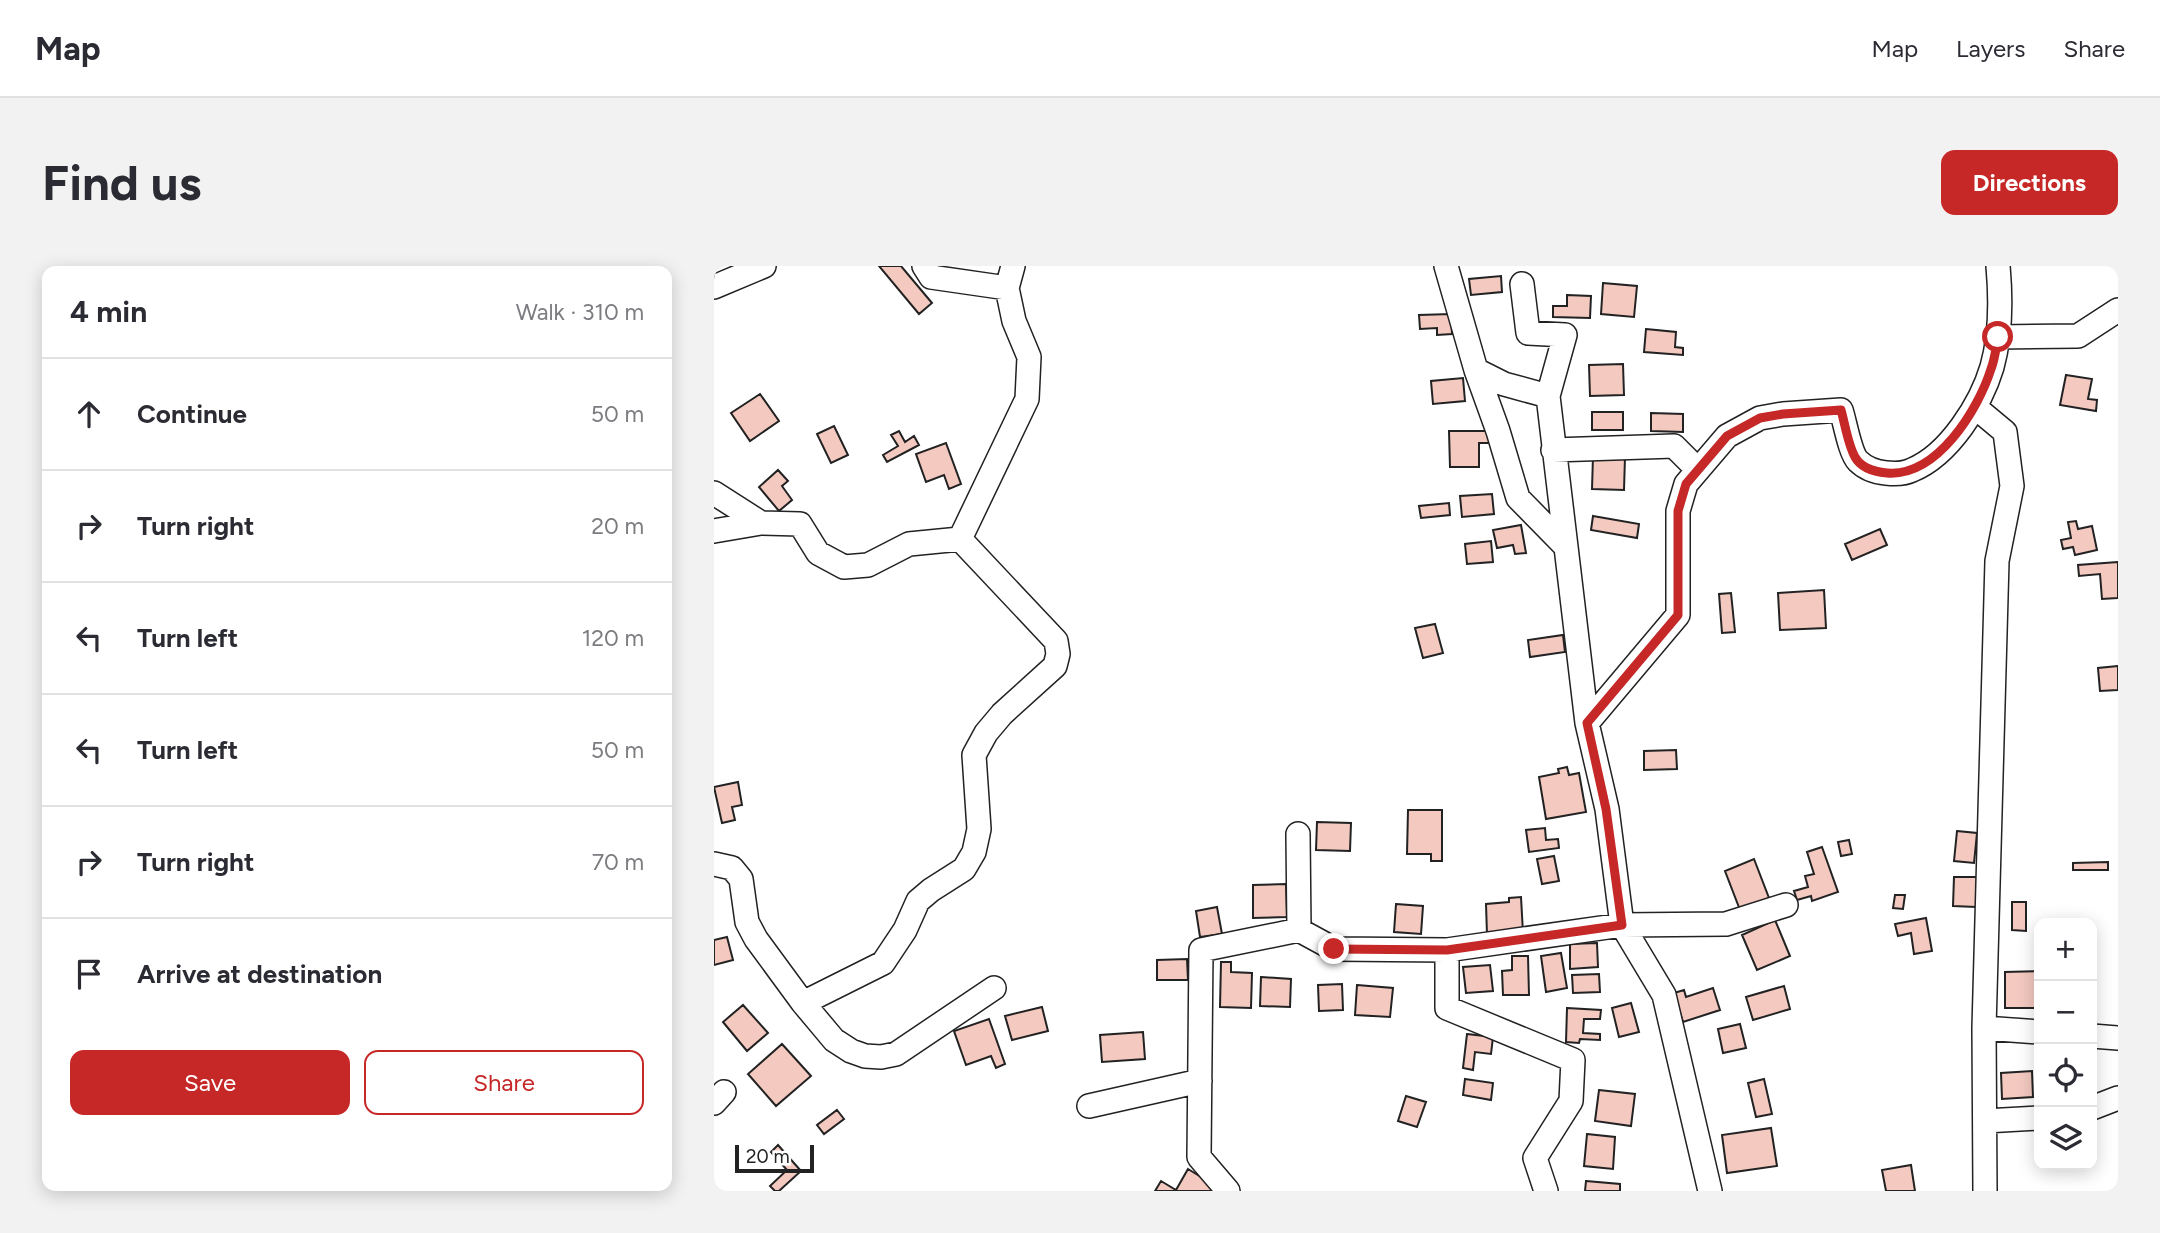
<!DOCTYPE html>
<html lang="en">
<head>
<meta charset="utf-8">
<style>
  :root { --surface:#fff; --page:#f2f2f3; --text:#2b2b33; --muted:#7c7c81; --line:#e1e1e2; --accent:#c62828 }
  body { margin:0; font-family:Figtree,sans-serif; background:var(--page); color:var(--text) }
  .controls { position:absolute; right:21px; bottom:21px; display:grid; overflow:hidden; border-radius:14px; box-shadow:0 4px 18px #0003 }
  .controls button { width:63px; height:63px; display:grid; place-items:center; padding:0; border:0; border-bottom:2px solid var(--line); background:var(--surface); color:var(--text); font:35px sans-serif }
  .scale { position:absolute; left:21px; bottom:18px; width:79px; box-sizing:border-box; padding-left:7px; border:4px solid #222; border-top:0; font-size:19px; line-height:24px; white-space:nowrap; color:#222; -webkit-text-stroke:5px #fff; paint-order:stroke }
  .stop { position:absolute; width:21px; height:21px; margin:-16px; border:5px solid #c62828; border-radius:50%; background:#fff }
  .stop.end { background:#c62828; border-color:#fff; box-shadow:0 2px 7px #0008 }
  .list { margin:0; padding:0; list-style:none }
  h2 { display:flex; justify-content:space-between; align-items:center; height:91px; margin:0; padding:0 28px; font-size:30px }
  h2 small { font-size:23px; font-weight:400; color:var(--muted) }
  .list li { display:grid; grid-template-columns:46px 1fr auto; gap:21px; align-items:center; box-sizing:border-box; height:112px; padding:0 28px; border-top:2px solid var(--line) }
  .list b { display:block; font-size:26px; white-space:nowrap }
  .list em { font-size:23px; font-style:normal; color:var(--muted) }
  .actions { display:flex; gap:14px; padding:21px 28px }
  .actions a { flex:1; padding:16px 0; border:2px solid var(--accent); border-radius:14px; text-align:center; font-size:24px; color:var(--accent) }
  .actions .main { background:var(--accent); color:#fff }
  .icon { flex:none; width:38px; height:38px; fill:none; stroke:currentColor; stroke-width:2; stroke-linecap:round; stroke-linejoin:round }
  .map { position:relative; flex:none; width:1404px; height:925px; overflow:hidden; border-radius:14px }
  header { display:flex; align-items:center; gap:42px; box-sizing:border-box; height:98px; padding:0 35px; background:var(--surface); border-bottom:2px solid var(--line) }
  header strong { font-size:33px }
  nav { display:flex; gap:38px; margin-inline-start:auto; font-size:24px }
  .intro { display:flex; align-items:center; justify-content:space-between; box-sizing:border-box; height:168px; padding:0 42px }
  h1 { margin:0; font-size:49px }
  .button { padding:18px 32px; border-radius:14px; background:var(--accent); color:#fff; font-size:24px; font-weight:700 }
  main { display:flex; gap:42px; padding:0 42px }
  aside { flex:1; background:var(--surface); border-radius:14px; box-shadow:0 4px 18px #0003 }
  .map>svg:first-child { display:block }
</style>
</head>
<body>
<header>
<strong>Map</strong>
<nav><a>Map</a><a>Layers</a><a>Share</a></nav>
</header>
<div class="intro"><h1>Find us</h1><a class="button">Directions</a></div>
<main>
<aside>
<h2>4 min<small>Walk · 310 m</small></h2>
<ul class="list">
<li><svg class="icon" aria-label="ahead" viewBox="0 0 24 24"><path d="M12 20V5M6 11l6-6 6 6"/></svg><div><b>Continue</b></div><em>50 m</em></li>
<li><svg class="icon" aria-label="right" viewBox="0 0 24 24"><path d="M7 20v-9h11M14 6l5 5-5 5"/></svg><div><b>Turn right</b></div><em>20 m</em></li>
<li><svg class="icon" aria-label="left" viewBox="0 0 24 24"><path d="M17 20v-9H6M10 6l-5 5 5 5"/></svg><div><b>Turn left</b></div><em>120 m</em></li>
<li><svg class="icon" aria-label="left" viewBox="0 0 24 24"><path d="M17 20v-9H6M10 6l-5 5 5 5"/></svg><div><b>Turn left</b></div><em>50 m</em></li>
<li><svg class="icon" aria-label="right" viewBox="0 0 24 24"><path d="M7 20v-9h11M14 6l5 5-5 5"/></svg><div><b>Turn right</b></div><em>70 m</em></li>
<li><svg class="icon" aria-label="arrive" viewBox="0 0 24 24"><path d="M6 21V4h12l-3 4 3 4H6"/></svg><div><b>Arrive at destination</b></div></li>
</ul>
<div class="actions"><a class="main">Save</a><a>Share</a></div>
</aside>
<div class="map">
<svg width="1404" height="925" viewBox="0 0 1404 925">
  <rect width="100%" height="100%" fill="#fff"/>
  <path fill="#f3c9c0" stroke="#222" stroke-width="2" d="M165,0H187L218,37L205,48Z
    M787,10L788,26L757,29L755,13Z
    M889,17L923,20L920,51L887,48Z
    M853,29L877,30L876,52L839,51V40H853Z
    M737,48L738,68L723,69V62L706,63L705,49Z
    M932,63L962,66L961,81L969,82V89L930,86Z
    M909,98L910,129L876,130L875,99Z
    M1352,109L1378,113L1374,133L1383,134L1382,145L1346,139Z
    M749,112L751,135L719,138L717,115Z
    M46,128L65,155L36,175L17,147Z
    M878,146H909V164H878Z
    M937,147L969,148V166L937,165Z
    M120,160L134,189L117,197L103,168Z
    M185,165L191,176L200,170L205,179L173,196L169,189L184,180L177,169Z
    M735,165H775V177H765V201H736Z
    M232,177L247,218L235,223L230,209L212,216L202,188Z
    M879,190L911,191L910,224L878,223Z
    M64,204L74,215L68,220L78,234L65,245L45,221Z
    M778,228L780,248L748,251L746,230Z
    M735,237L736,249L707,252L705,240Z
    M879,250L925,258L923,272L877,264Z
    M1362,255L1364,263L1378,260L1383,284L1361,289L1359,281L1349,283L1347,274L1357,272L1354,256Z
    M807,259L812,287L801,288L799,279L783,282L779,264Z
    M1166,263L1173,279L1138,294L1131,278Z
    M777,275L779,296L753,298L751,278Z
    M1404,296V332L1388,333L1386,308L1365,310L1364,299Z
    M1110,324L1112,362L1066,364L1064,327Z
    M1017,327L1021,366L1008,367L1005,328Z
    M721,358L729,387L709,392L701,362Z
    M849,369L851,386L816,391L814,374Z
    M1404,400V424L1386,425L1384,402Z
    M962,484L963,503L930,504V485Z
    M853,501L855,509L865,507L872,546L832,553L825,511L845,507L844,503Z
    M24,516L28,539L18,541L21,554L8,557L0,521Z
    M694,544H728V595H717V588H693Z
    M603,556L637,557L636,585L602,584Z
    M831,562L832,574L844,573L845,582L815,586L812,564Z
    M1243,565L1263,567L1260,597L1240,595Z
    M1135,574L1138,588L1127,590L1124,576Z
    M1108,581L1124,626L1098,635L1097,630L1083,634L1080,625L1094,621L1091,610L1100,608L1093,586Z
    M840,590L845,615L828,618L823,593Z
    M1040,593L1055,632L1026,644L1011,605Z
    M1394,596V604H1359V597Z
    M1240,611H1263L1262,641L1239,640Z
    M572,618L573,651L539,652V619Z
    M1181,629H1191L1189,643L1179,642Z
    M807,631L809,667L773,669L772,638L795,636V632Z
    M1298,636H1312V665L1298,664Z
    M682,638L709,640L707,668L680,666Z
    M503,641L508,668L486,671L482,645Z
    M1212,652L1218,685L1200,688L1197,667L1184,670L1181,658Z
    M1061,654L1076,690L1043,704L1028,669Z
    M1339,654H1369L1370,657H1339Z
    M13,671L19,694L0,699V674Z
    M883,677L884,701L856,703V678Z
    M847,687L853,722L832,726L827,690Z
    M798,690H814L815,729H789L788,705L798,704Z
    M473,693L474,714H443V694Z
    M507,696H517V706L538,707L537,742L506,741Z
    M776,699L779,725L752,727L749,701Z
    M1325,705V742H1291V706Z
    M885,708L886,726L859,727L858,709Z
    M547,711L577,713L576,741L546,740Z
    M628,718L629,744L605,745L604,719Z
    M643,719L679,722L676,751L641,749Z
    M1070,720L1076,743L1039,754L1032,731Z
    M999,722L1006,744L969,756L960,727L970,724L972,731Z
    M917,737L925,766L905,771L898,742Z
    M29,739L54,767L33,785L9,756Z
    M328,741L334,765L298,774L291,750Z
    M853,742L887,744L886,753H870L869,767L886,768V774L866,773L865,777L852,776Z
    M275,753L291,798L282,802L277,790L252,799L240,765Z
    M1026,758L1032,782L1009,787L1004,763Z
    M429,766L431,793L388,796L386,769Z
    M753,768L779,771L777,788L761,786L759,804L749,802Z
    M68,778L97,810L62,840L34,808Z
    M1318,805L1319,831L1288,833L1287,807Z
    M751,813L779,817L777,834L749,829Z
    M1050,813L1058,848L1042,851L1034,817Z
    M885,824L921,828L917,860L881,855Z
    M692,830L712,836L703,861L684,855Z
    M123,844L130,853L110,868L103,859Z
    M1057,862L1063,900L1013,907L1008,869Z
    M873,868L901,871L899,903L870,900Z
    M64,879L87,905L65,925H61L56,920L73,904L57,886Z
    M1197,899L1201,925H1172L1168,904Z
    M474,903L500,919L497,925H441L447,915L462,924Z
    M872,915L906,918V925H871Z"/>
  <g fill="none" stroke-linecap="round" stroke-linejoin="round">
    <g stroke="#222" stroke-width="26">
      <path id="street" d="M210,0L217,11L293,22
        M732,0L762,104L790,118L834,130
        M808,18L814,67L851,69L834,130L873,457L893,543L908,659L950,729L996,925
        M0,21L50,0
        M1284,71L1364,70L1404,44
        M762,104L784,165L804,232L851,280
        M1261,141L1291,166L1298,220L1283,295L1270,762L1271,925
        M839,184L960,180L984,204
        M0,227L47,257
        M0,265L47,257L86,258L104,287L130,301L154,299L195,278L246,273
        M873,457L964,349V245L972,218L1013,170L1046,152L1069,148L1127,144C1131,156 1136,187 1144,195C1152,203 1161,206 1172,207C1181,208 1190,208 1198,204C1235,189 1267,138 1278,101C1287,69 1287,33 1284,0
        M584,568L585,664
        M0,598L18,602L27,613L33,656L42,673L89,737L120,774L137,785L151,790L167,791L182,788L280,722
        M733,684V742L859,794L857,835L821,892L832,925
        M89,737L169,697L191,664L204,635L217,624L250,603L260,586L265,563L260,489L272,467L288,448L341,400L344,388L342,375L246,273L313,133L315,91L300,55L293,22L299,0
        M1270,762L1325,766
        M1378,770L1404,772
        M0,837L10,826
        M375,840L486,815
        M1378,842L1404,832
        M1271,855L1325,852
        M514,925L485,891L487,684L585,664L620,683L733,684L908,659L1012,658L1072,639"/>
    </g>
    <use href="#street" stroke="#fff" stroke-width="23"/>
  </g>
  <g fill="none" stroke-linecap="round" stroke-linejoin="round">
    <path stroke="#c62828" stroke-width="9" d="M620,683L733,684L908,659L892,543L873,457L964,349V245L972,218L1013,170L1046,152L1069,148L1127,144C1131,158 1134,179 1141,191C1147,202 1162,206 1173,207C1223,211 1264,144 1277,103C1281,93 1282,81 1284,71"/>
  </g>
</svg>
<div class="controls">
<button>+</button>
<button>−</button>
<button><svg class="icon" aria-label="locate" viewBox="0 0 24 24"><circle cx="12" cy="12" r="6"/><path d="M12 2v4M12 18v4M2 12h4M18 12h4"/></svg></button>
<button><svg class="icon" aria-label="layers" viewBox="0 0 24 24"><path d="M12 4l9 5-9 5-9-5zM3 14l9 5 9-5"/></svg></button>
</div>
<div class="scale">20 m</div>
<div class="stop" style="left:1284px;top:71px"></div>
<div class="stop end" style="left:620px;top:683px"></div>
</div>
</main>
</body>
</html>
